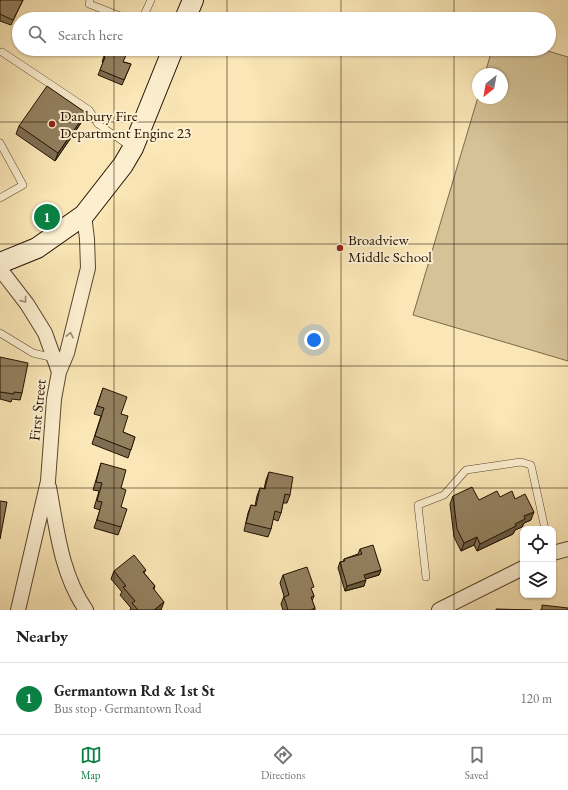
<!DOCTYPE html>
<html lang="en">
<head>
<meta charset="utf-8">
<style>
  :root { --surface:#fff; --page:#f6f6f6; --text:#202124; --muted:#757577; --line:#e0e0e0; --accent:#0b8043 }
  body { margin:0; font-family:"EB Garamond",serif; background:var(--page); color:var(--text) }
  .controls { position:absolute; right:12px; bottom:12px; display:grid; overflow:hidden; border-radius:8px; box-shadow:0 1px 3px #0004 }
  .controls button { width:36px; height:36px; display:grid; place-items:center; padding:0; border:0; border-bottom:1px solid var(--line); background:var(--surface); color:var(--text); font:20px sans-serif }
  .compass { position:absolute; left:472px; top:68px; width:36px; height:36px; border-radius:50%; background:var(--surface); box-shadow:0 1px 3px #0004; rotate:211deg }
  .you { position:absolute; left:314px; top:340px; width:14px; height:14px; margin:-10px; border:3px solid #fff; border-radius:50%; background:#1a73e8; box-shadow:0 0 0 6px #1a73e833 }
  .badge { display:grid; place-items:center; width:26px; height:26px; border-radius:50%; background:var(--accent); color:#fff; font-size:13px; font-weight:700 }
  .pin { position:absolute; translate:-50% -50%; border:2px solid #fff; box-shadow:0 1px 4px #0006 }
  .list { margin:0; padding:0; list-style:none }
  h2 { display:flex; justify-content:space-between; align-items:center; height:52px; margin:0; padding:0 16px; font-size:17px }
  h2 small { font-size:13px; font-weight:400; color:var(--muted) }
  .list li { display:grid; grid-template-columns:26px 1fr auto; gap:12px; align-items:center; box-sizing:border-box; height:72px; padding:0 16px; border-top:1px solid var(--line) }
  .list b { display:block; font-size:15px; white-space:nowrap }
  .list p { margin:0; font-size:13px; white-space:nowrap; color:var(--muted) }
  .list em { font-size:13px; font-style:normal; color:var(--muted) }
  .icon { flex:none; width:22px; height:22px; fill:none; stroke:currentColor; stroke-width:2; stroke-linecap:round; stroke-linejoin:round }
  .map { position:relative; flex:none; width:568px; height:610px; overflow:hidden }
  .search { position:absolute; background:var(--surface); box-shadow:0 1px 3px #0004; left:12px; right:12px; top:12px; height:44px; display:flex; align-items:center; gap:10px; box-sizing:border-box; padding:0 14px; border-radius:22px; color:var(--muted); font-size:15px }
  .sheet { height:124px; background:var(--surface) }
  nav { display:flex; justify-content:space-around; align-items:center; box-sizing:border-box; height:56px; border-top:1px solid var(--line); background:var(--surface); font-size:11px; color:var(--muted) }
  nav a { display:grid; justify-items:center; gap:2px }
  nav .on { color:var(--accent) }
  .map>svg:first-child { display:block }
</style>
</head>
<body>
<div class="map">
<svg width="568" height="610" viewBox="0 0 568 610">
  <rect width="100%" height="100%" fill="#fae6b6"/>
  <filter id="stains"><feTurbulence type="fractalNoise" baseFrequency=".005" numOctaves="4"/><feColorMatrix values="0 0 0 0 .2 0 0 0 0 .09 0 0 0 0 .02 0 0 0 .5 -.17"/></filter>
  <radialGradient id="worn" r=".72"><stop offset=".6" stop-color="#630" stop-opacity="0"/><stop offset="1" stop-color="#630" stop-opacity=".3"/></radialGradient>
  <path fill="#d5c297" stroke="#7c6a4c" d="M492,49H541L568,57V361L413,315L478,97L502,98V74H485Z"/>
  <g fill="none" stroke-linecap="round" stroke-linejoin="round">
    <g stroke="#59462e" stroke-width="8">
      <path id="lane" d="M90,0L89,4L128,19
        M137,19L144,15L151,0
        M2,52L89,110L98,124L131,147
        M0,143L23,185L0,198
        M0,333L33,353L54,358
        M426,577L418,505L444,495L466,470L521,462L531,465L545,529"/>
    </g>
    <g stroke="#59462e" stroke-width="16">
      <path id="street" d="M0,269L27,304L45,333L59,372
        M49,487C57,530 61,574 86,610
        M553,553L568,549
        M18,610L48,481L54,399L59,372L67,353L88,268L87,239L84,215
        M439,610L523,568"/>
    </g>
    <g stroke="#231100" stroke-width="22">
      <path id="secondary" d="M185,19L193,0
        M0,263L37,248L84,215L123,165L133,148L173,49"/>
    </g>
    <use href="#lane" stroke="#fcefd0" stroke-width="7"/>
    <use href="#street" stroke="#fcefd0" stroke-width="14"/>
    <use href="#secondary" stroke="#fcefd0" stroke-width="20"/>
  </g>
  <path fill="#7e6e52" stroke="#231100" d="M0,0H23L11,25L0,21Z
    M104,56L124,62L131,64L122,85L98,75L103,63L102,62Z
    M86,113L83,120L55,161L16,134L19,126Z
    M0,357L22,393L20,400L12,399L11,402L0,399Z
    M103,388L121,414L123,432L135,437L128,458L92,444L101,416L94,414Z
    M101,463L121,488V527L118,535L94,528L100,510L94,508L99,491L93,490Z
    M269,472L290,495L287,503H283L281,513L278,521L273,519L271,529L268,537L244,531L248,513L251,505L255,506L257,496L260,488L264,489L266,480Z
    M453,496L479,500L515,499L531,520L524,523L522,527L515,530L513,534L477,551L474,545L461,551L454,537L450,504Z
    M360,549L381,570L379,575L365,579L364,586L345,591L338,568L340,562H343L344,559L358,554Z
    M146,570L144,573L155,586L154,589L161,610H130L131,608L120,595L122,592L111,579L114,571Z
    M283,575L312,591L314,596L312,601L315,608V610H283L281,604L284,596L280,583Z"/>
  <path fill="#675a42" stroke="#231100" d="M86,113L83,120L55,161L58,153Z
    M534,512L531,520L524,523L522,527L515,530L513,534L477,551L480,544L515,524L524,516Z
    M477,537L474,545L461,551L464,543Z
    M381,570L379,575L362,580L364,575Z
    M366,580L364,586L345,591L347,586Z
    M164,602L161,610H154Z"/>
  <path fill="#93805f" stroke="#231100" d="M0,0H23L13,20L0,14Z
    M108,49H118L127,53L123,62L131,64L124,80L100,70L105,57L104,56Z
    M47,86L86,113L58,153L19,126Z
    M0,357L28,363L22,393L14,392V394L0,392Z
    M103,388L127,397L121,414L128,416L123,432L135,437L131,450L95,436L104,408L97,406Z
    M101,463L126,470L121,488L126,490L121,507L127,509L121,527L97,520L102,502L97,501L102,483L96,482Z
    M269,472L293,477L290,495L285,494L281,513L275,511L271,529L246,523L251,505L256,506L260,488L265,489Z
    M472,487L479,500L497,491L500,497L512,491L515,499L525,494L534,512L524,516L525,519L515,524L516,526L480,544L477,537L464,543L457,529L453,496Z
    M0,501L7,502L0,539Z
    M373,545L381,570L364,575L366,580L347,586L340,562L345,561L344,559L362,554L360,549Z
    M134,555L146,570L143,572L155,586L153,588L164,602L154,610H138L132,603L135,601L123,587L126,586L114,571Z
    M307,567L314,587L311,588L314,596L311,597L315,608L311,610H288L284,597L289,595L283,575Z
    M542,605L568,608V610H540L542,609Z
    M496,609L532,610H496Z"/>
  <defs><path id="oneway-chevron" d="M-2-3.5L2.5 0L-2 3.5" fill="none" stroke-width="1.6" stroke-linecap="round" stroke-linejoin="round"/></defs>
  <g stroke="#9a8b72">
    <use href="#oneway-chevron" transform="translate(24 300) rotate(53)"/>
    <use href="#oneway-chevron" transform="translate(70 335) rotate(-78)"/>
  </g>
  <path fill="none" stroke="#231100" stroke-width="1" stroke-opacity="0.55" d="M114,0V19M227,0V19M341,0V19M454,0V19M114,49V610M227,49V610M341,49V610M454,49V610M0,122H568M0,244H568M0,366H568M0,488H568"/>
  <g fill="#8f2418" stroke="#fcefd0" stroke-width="1.5">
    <circle cx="52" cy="124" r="4"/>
    <circle cx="340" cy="248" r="4"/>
  </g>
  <g text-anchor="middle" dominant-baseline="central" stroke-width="4" stroke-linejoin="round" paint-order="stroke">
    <g font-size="15" fill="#231100" stroke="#fcefd0" text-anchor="start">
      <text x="60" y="115">Danbury Fire<tspan x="60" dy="17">Department Engine 23</tspan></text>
      <text x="348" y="239">Broadview<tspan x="348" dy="17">Middle School</tspan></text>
    </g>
    <g font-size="15" fill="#231100" stroke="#fcefd0">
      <text transform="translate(37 410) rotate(-84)">First Street</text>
    </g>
  </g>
  <rect width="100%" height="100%" filter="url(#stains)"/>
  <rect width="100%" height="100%" fill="url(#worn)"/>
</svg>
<div class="controls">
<button><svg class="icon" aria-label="locate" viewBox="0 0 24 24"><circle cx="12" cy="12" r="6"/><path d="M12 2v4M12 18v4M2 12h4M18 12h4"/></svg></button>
<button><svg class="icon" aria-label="layers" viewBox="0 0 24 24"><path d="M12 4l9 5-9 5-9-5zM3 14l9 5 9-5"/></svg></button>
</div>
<svg class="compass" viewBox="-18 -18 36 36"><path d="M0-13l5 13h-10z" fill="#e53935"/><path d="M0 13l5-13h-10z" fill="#757577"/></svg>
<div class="you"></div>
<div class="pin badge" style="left:47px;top:217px">1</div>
<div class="search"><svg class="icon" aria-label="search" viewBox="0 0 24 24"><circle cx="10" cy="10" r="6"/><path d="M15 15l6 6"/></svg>Search here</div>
</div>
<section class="sheet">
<h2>Nearby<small></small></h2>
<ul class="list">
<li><span class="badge">1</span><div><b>Germantown Rd &amp; 1st St</b><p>Bus stop · Germantown Road</p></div><em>120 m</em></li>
</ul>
</section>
<nav>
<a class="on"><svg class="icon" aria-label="map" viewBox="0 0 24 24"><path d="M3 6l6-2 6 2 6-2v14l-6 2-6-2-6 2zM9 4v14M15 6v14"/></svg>Map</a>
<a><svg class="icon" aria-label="directions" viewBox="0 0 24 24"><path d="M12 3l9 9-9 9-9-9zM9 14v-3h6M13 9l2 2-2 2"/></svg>Directions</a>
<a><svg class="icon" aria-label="saved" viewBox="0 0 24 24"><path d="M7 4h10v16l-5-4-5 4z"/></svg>Saved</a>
</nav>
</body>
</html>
